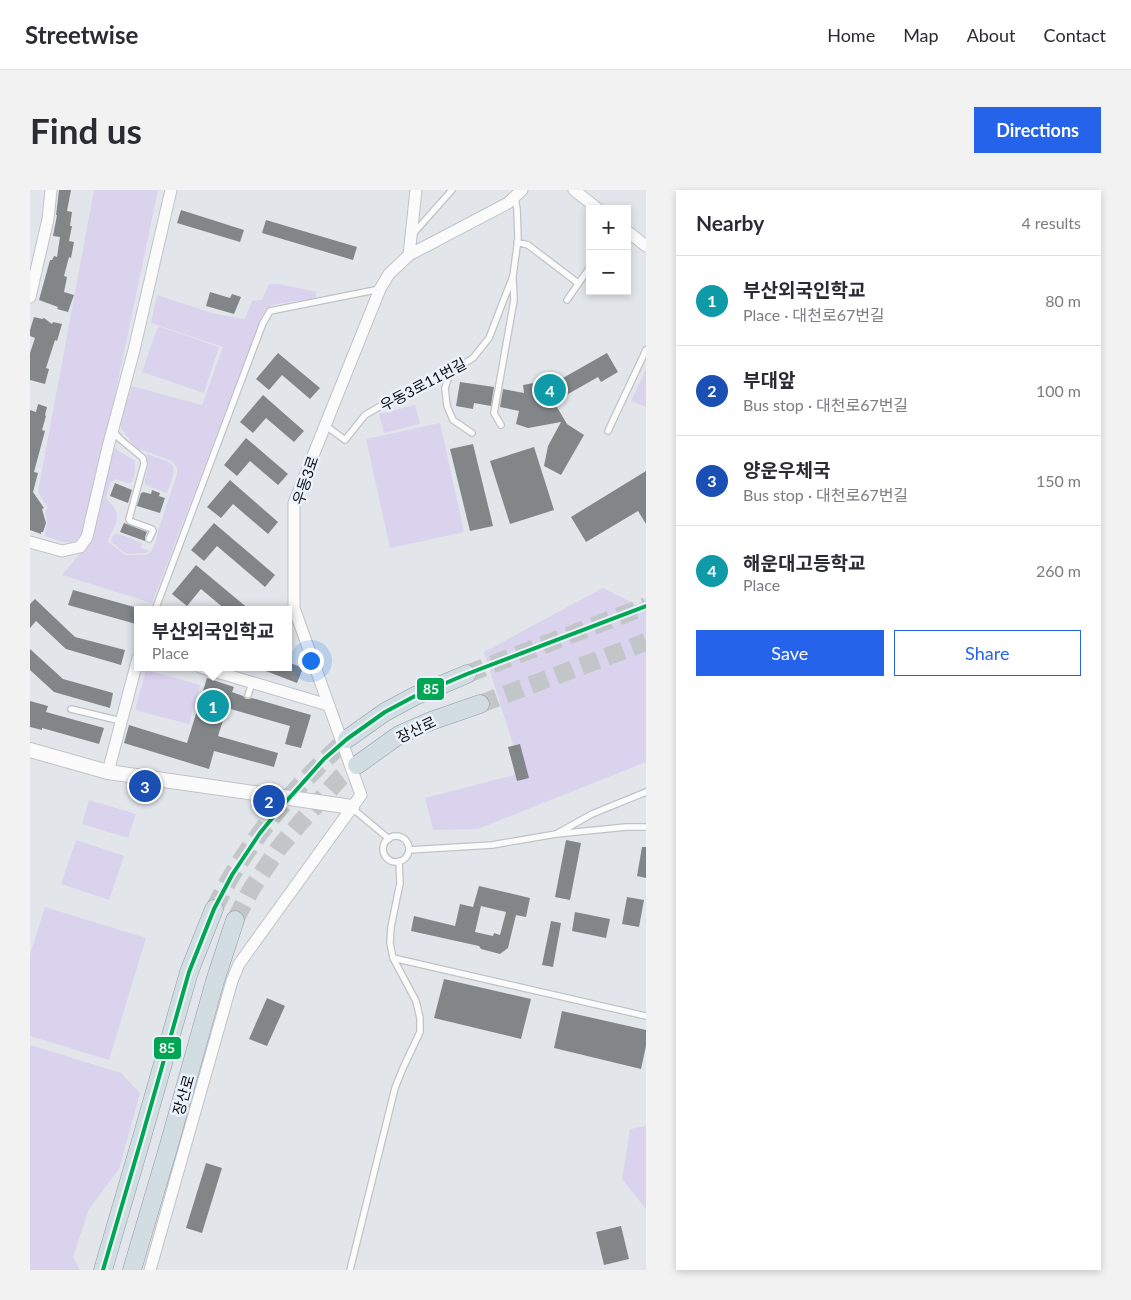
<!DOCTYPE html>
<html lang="en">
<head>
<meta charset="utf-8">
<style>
  :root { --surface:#fff; --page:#f2f2f3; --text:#2b2b33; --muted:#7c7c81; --line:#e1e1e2; --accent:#2563eb }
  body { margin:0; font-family:Lato,"Noto Sans KR",sans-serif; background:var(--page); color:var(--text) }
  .controls { position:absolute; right:15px; top:15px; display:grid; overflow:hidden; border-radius:0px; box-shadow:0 2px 8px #0003 }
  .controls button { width:45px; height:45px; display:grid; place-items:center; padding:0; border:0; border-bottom:1px solid var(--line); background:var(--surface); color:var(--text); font:25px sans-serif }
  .you { position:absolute; left:280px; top:470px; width:18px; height:18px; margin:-12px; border:4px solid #fff; border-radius:50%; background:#1a73e8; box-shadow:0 0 0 8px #1a73e833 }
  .badge { display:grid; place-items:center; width:32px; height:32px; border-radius:50%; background:var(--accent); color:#fff; font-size:16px; font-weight:700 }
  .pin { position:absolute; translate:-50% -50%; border:2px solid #fff; box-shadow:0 1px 5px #0006 }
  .popup { position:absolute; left:104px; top:416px; width:158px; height:65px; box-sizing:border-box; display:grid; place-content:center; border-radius:0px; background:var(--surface); filter:drop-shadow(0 1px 4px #0005); font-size:16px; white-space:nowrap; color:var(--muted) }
  .popup b { font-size:19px; color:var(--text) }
  .popup::after { content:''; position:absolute; left:50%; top:100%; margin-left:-10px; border:10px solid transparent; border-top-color:var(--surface) }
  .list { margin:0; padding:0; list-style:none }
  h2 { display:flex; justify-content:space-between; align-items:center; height:65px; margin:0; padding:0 20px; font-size:21px }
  h2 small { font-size:16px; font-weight:400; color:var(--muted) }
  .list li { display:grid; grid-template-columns:32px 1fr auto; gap:15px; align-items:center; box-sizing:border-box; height:90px; padding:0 20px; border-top:1px solid var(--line) }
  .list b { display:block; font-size:19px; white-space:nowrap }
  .list p { margin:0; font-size:16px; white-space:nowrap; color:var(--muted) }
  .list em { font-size:16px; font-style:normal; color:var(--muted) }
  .actions { display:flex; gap:10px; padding:15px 20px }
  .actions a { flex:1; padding:11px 0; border:1px solid var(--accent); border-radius:0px; text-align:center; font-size:18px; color:var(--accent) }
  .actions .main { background:var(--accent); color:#fff }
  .map { position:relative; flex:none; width:616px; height:1080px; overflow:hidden; border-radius:0px }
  header { display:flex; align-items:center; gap:30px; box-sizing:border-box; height:70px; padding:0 25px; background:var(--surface); border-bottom:1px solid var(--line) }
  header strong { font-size:24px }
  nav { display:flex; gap:28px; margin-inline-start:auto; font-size:18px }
  .intro { display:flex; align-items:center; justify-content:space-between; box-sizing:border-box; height:120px; padding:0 30px }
  h1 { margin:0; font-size:35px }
  .button { padding:12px 22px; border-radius:0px; background:var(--accent); color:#fff; font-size:18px; font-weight:700 }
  main { display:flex; gap:30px; padding:0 30px }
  aside { flex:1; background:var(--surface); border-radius:0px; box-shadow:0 2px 8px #0003 }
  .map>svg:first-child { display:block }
</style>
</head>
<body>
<header>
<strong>Streetwise</strong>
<nav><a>Home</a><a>Map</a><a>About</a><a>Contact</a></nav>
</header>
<div class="intro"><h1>Find us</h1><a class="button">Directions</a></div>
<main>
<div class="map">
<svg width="616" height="1080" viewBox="0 0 616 1080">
  <rect width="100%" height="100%" fill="#e2e6ea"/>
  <path fill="#dad3ed" d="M64,0H128L58,335C56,338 55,343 53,346C43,358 26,350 15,346L17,332L15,320L18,318L8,302Z
    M239,94H250L286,102V108L241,115L232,126L122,413L32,385L59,353L82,259L86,258L89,261L105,271V284L102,292L97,293L86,289L80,293L76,308C79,312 84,316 86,321C91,333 80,341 78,352L96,365H116L121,362L126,351L128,341L147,284V278L142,271L106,258L96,245L91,238V229L102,196L172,215L193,157L121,133L127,105L182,123L215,129L222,111L232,110Z
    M128,136L189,157L174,203L112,182Z
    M616,179V217L601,211Z
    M385,215L390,234L354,243L349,224Z
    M410,233L434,342L360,358L336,249Z
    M117,264C147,275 149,271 137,303L115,295C113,285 122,276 116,267Z
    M86,343L112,353L111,358L120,361L115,363L96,364L81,351L82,347Z
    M573,398L607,415L616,408V572L448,639L403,640L395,608L492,583L454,462Z
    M116,480L170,495L159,534L105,520Z
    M59,610L106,624L98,648L52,634Z
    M46,650L94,666L79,710L31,694Z
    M15,717L116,748L79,870L0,846V765Z
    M0,855L91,883L110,903L89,979L59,1019L43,1067L50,1080H0Z
    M616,936V1019L592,989L600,939Z"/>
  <path fill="#838689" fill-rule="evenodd" d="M29,0H41L37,21L42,22L40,36H42L39,51L44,52L41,68L39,67L34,86L37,87L34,102L44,105L38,122L27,119L28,117L9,110L20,70H22L24,66L27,67L30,47L23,46L27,25H26Z
    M151,20L214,40L210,52L147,33Z
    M236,30L327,57L323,70L232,43Z
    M180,102L200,108L202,104L211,107L204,124L176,116Z
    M4,127L12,129L14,128L22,134L23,132L32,134L27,151L25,150L16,178L19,179L15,194L0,190V163L5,148L0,146V140Z
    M248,163L290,198L280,209L252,185L239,200L226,189Z
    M577,163L588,182L571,192L568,187L524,212L537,234L554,245L531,285L514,276L518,256L531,232L498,238L486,234L489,221L470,217L473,199L494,203L493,195L514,191L517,197Z
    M430,192L464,197L461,216L444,213L443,219L426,216Z
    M233,205L274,241L264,252L236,228L223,243L210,232Z
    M8,214L17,217L15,225L16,226L12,240L15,241L4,282L8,283L3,302L14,318L12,319L16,333L13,342H11V344L0,340V220L6,222Z
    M216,248L258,284L248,295L220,271L207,286L194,275Z
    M443,254L463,336L440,341L420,259Z
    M504,257L524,320L480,334L460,271Z
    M616,281V334L608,321L556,352L541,327Z
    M200,290L248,332L238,344L203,314L191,328L177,317Z
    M85,293L102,300L98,313L80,306Z
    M122,300L130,303L129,306L135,308L130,323L107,316L111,303H112L113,302L121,304Z
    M94,333L117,342L115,347V351L90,342Z
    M184,333L245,385L235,397L187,356L174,371L161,360Z
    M166,375L220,420H196L171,399L157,416L142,404Z
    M43,400L108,418V426L106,434L38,415Z
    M5,409L45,447L95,460L91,475L36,459L6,431L0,438V414Z
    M0,459L33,489L83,503L80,518L24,502L0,480Z
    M258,472L273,478L267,493L228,478L258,477Z
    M177,488L204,497L202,502L213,506L216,509H219L222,508L281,525L271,558L255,554L260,536L197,518L188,546L248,563L244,577L184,561L179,579L94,553L99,535L157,553Z
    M0,511L18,516L16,522L74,538L69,554L12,538V540L0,537Z
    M490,554L499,588L487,591L478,557Z
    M536,650L551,653L540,710L525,707Z
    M612,657H616V688L607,686Z
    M449,696L500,708L496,727L486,725L478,758L470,764L451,759L449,756L381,741L384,726L425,736L430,714L443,717ZM451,716L476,722L470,745L464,743L463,746L445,742Z
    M597,707L614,710L609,737L592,734Z
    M545,722L580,729L576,748L542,741Z
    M521,731L531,733L523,777L512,775Z
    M414,789L501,809L491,849L404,828Z
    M237,808L255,816L237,856L219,849Z
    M532,821L616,840V856L611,879L524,858Z
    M176,973L192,978L172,1043L156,1038Z
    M591,1036L599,1069L574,1075L566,1042Z"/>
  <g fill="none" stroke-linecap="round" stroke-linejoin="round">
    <path stroke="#c2c6c9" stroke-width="18" stroke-dasharray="18 9" stroke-linecap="butt" d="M437,484L616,416
      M450,514L616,452
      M184,719C190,708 195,696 202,685C232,634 274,588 317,549
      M205,730L222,698L248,659L270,633L310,588L327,575"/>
    <g stroke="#c0c3c6" stroke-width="8">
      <path id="service" d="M382,45L422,0
        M487,52L498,55L548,93
        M537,110L560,77
        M420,183L415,198L417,216L423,230L442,243
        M295,235L315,250L335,225L361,210L420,183L443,168L459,148L483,86L488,49L487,19L485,8
        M471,235L464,223L484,110L483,88
        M83,241L90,249L113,268L114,274L99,329L100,331L122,339L123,341L119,349
        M578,241L616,160
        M125,420L233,133L240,121L350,99
        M218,505L222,493
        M41,519L91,531
        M322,618L359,649
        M528,643L562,624L616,602
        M353 659a13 13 0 1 1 26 0a13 13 0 1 1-26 0Z
        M379,660L462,655L526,644L596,637H616
        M363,768L616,826
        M320,1080L365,898L373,878L390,842V828L386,811L363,768L360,753L361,737L370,693L369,671"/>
    </g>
    <g stroke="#c0c3c6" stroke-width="13">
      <path id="minor" d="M544,0L568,19
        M597,41L616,56
        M379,65L386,0
        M0,107L18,29L21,0
        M0,352L32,361L50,357L57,347L78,257L104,160L141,0
        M170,477L298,515
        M78,582L108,468
        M120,1080L202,791L209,774L331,605L264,418V313L350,99L359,84L379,65L478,13L492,0"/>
    </g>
    <g stroke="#c0c3c6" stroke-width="16">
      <path id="tertiary" d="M0,560L78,582L322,617"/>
    </g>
    <g stroke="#8e9da5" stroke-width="19">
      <path id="trunk" d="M317,549L355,522L385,506L437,484
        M327,575L369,545L401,531L450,514
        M73,1080L112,947L159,782L184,719
        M102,1080L139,955L185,791L205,730"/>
    </g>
    <use href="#service" stroke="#fbfbfc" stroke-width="5.5"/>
    <use href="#minor" stroke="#fbfbfc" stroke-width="11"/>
    <use href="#tertiary" stroke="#fbfbfc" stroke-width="14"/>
    <use href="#trunk" stroke="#d2dde2" stroke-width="18"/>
    <g stroke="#ebf2fb" stroke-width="8">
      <path id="bus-1" d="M73,1080L112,947L159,782L184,719L202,685L230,643L253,615L294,569L317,549L355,522L385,506L437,484L616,416"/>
    </g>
    <use href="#bus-1" stroke="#00a651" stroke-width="4"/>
  </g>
  <g text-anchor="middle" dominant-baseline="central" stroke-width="5" stroke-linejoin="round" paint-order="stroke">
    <g font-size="15" fill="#0b0e10" stroke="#ebf2fb">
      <text transform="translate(393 194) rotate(-28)">우동3로11번길</text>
      <text transform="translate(275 290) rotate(-71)">우동3로</text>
      <text transform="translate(386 539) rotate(-25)">장산로</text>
      <text transform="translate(153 905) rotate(-74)">장산로</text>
    </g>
  </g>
  <g stroke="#ebf2fb" stroke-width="2">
    <rect x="386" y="487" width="29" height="24" rx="5" fill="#00a651"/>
    <rect x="123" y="846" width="29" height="24" rx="5" fill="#00a651"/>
  </g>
  <g font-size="14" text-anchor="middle" font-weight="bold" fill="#fff">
    <text x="401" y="504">85</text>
    <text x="137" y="863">85</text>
  </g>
</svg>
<div class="controls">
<button>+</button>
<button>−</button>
</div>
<div class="you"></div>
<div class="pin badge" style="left:183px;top:516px;background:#0f9aa8">1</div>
<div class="popup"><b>부산외국인학교</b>Place</div>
<div class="pin badge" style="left:239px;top:611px;background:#1a4fb4">2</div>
<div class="pin badge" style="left:115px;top:596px;background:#1a4fb4">3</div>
<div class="pin badge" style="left:520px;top:200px;background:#0f9aa8">4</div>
</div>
<aside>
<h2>Nearby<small>4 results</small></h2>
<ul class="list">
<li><span class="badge" style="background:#0f9aa8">1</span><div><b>부산외국인학교</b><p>Place · 대천로67번길</p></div><em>80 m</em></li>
<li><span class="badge" style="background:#1a4fb4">2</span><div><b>부대앞</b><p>Bus stop · 대천로67번길</p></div><em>100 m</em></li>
<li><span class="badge" style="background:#1a4fb4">3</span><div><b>양운우체국</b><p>Bus stop · 대천로67번길</p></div><em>150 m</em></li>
<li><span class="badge" style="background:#0f9aa8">4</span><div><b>해운대고등학교</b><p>Place</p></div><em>260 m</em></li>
</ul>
<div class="actions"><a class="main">Save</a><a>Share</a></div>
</aside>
</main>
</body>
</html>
